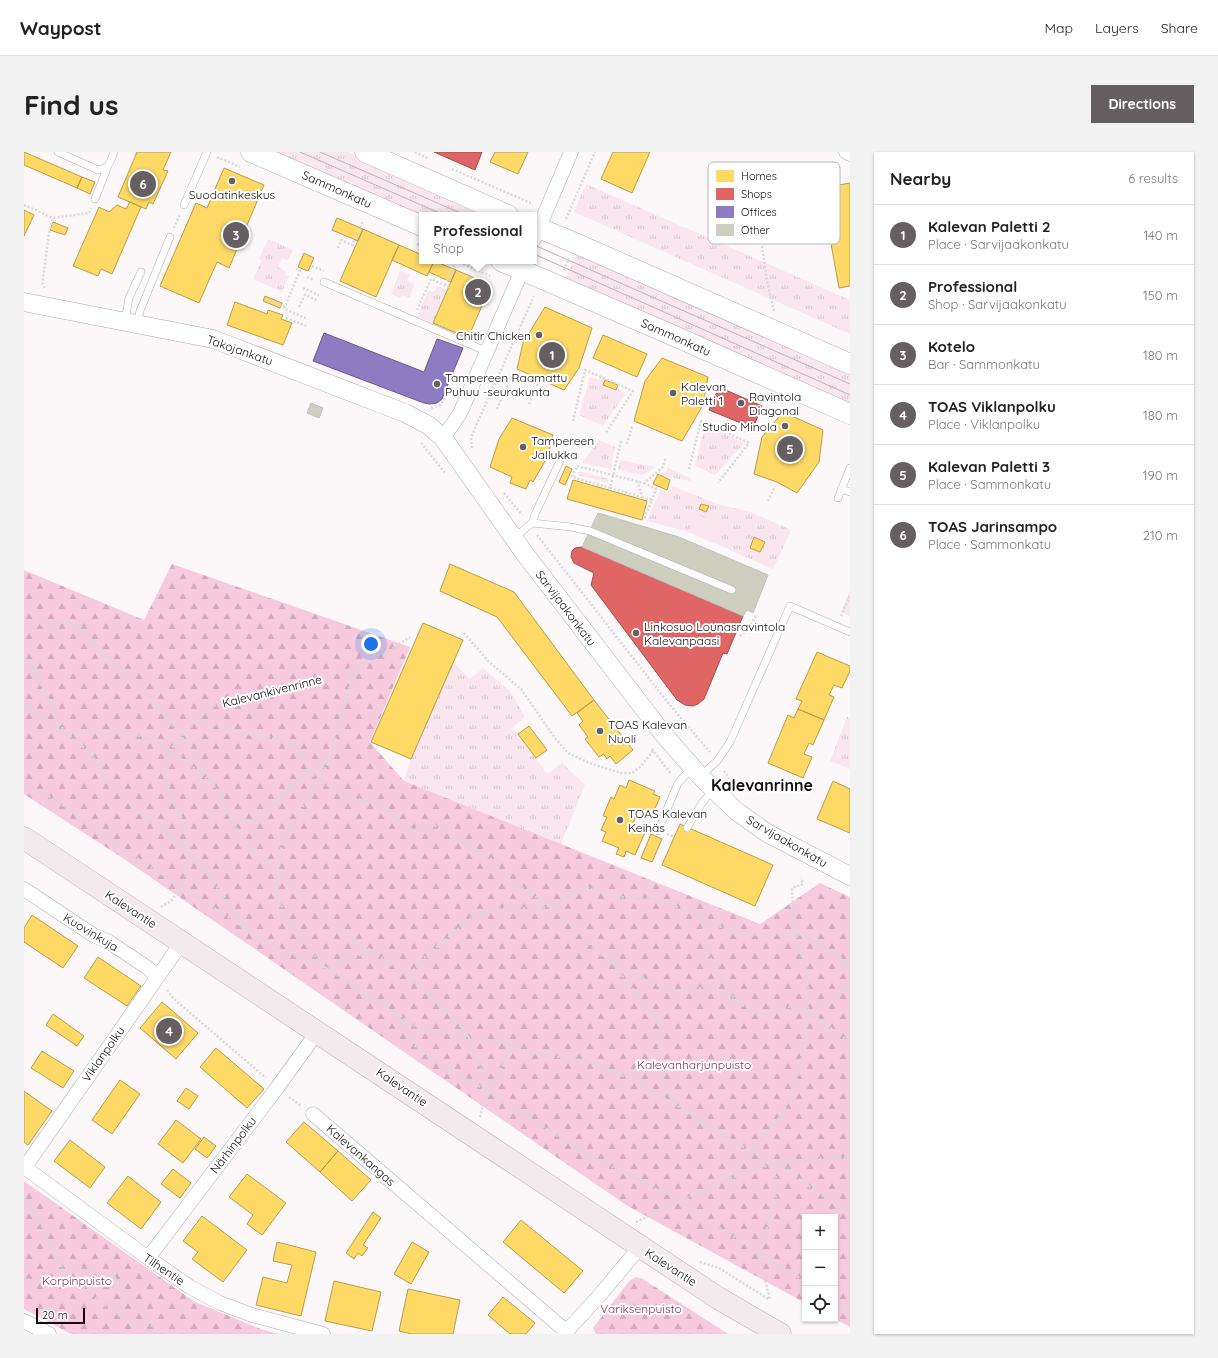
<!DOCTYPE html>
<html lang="en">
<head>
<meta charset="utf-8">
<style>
  :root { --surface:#fff; --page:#f2f2f2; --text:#222; --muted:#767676; --line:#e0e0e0; --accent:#655f61 }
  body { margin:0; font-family:Quicksand,sans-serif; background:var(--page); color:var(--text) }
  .controls { position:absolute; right:12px; bottom:12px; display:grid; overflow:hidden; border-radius:0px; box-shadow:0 1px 3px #0004 }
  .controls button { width:36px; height:36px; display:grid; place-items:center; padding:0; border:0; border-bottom:1px solid var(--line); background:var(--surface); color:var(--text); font:20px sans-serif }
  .scale { position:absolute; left:12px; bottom:10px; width:49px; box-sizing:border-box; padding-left:4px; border:2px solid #130c0f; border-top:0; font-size:11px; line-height:14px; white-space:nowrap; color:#130c0f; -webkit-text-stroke:3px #fff; paint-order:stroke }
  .you { position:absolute; left:347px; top:492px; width:14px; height:14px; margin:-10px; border:3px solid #fff; border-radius:50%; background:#1a73e8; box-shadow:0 0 0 6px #1a73e833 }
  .badge { display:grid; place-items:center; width:26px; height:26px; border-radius:50%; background:var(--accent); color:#fff; font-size:13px; font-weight:700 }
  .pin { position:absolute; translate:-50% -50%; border:2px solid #fff; box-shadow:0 1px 4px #0006 }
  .popup { position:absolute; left:395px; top:60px; width:118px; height:52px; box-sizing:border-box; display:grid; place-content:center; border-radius:0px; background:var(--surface); filter:drop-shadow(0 1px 3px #0005); font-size:13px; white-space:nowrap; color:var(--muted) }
  .popup b { font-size:15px; color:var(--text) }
  .popup::after { content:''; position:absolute; left:50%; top:100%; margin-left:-8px; border:8px solid transparent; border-top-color:var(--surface) }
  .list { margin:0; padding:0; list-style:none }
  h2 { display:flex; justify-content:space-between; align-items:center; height:52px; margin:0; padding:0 16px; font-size:17px }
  h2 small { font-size:13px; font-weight:400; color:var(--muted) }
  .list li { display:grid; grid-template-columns:26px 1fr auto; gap:12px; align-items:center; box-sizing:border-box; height:60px; padding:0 16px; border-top:1px solid var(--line) }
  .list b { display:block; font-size:15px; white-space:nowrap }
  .list p { margin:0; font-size:13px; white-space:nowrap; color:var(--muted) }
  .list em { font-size:13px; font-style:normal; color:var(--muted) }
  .icon { flex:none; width:22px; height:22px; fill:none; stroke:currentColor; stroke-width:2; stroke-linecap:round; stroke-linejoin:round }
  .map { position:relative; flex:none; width:826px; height:1182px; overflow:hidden; border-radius:0px }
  header { display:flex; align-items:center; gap:24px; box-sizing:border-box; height:56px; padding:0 20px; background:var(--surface); border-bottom:1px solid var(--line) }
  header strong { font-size:19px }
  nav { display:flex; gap:22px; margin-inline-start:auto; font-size:14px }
  .intro { display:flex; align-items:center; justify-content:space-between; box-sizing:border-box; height:96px; padding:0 24px }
  h1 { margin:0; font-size:28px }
  .button { padding:10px 18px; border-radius:0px; background:var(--accent); color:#fff; font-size:14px; font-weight:700 }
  main { display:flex; gap:24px; padding:0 24px }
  aside { flex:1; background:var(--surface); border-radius:0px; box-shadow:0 1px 3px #0004 }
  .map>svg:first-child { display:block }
</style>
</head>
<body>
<header>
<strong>Waypost</strong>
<nav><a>Map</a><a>Layers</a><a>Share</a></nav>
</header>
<div class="intro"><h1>Find us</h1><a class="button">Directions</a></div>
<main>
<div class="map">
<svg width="826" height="1182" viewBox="0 0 826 1182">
  <defs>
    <pattern id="grass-tufts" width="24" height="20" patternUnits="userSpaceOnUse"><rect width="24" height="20" fill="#f9e6ee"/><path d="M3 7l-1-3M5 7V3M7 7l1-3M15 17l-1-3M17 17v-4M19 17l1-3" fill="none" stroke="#d5c4cb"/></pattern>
    <pattern id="forest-firs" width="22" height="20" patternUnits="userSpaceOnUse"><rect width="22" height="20" fill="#f8cade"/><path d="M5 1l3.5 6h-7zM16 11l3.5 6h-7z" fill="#d4acbd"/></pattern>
  </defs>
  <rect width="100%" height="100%" fill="#fcf8fa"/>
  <path fill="#f4e8ed" d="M826,438V464L817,460Z"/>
  <path fill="url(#grass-tufts)" d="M243,0H325L469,63L398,64Z
    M562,32L826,148V182L550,60Z
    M244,87L269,98L264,108L258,106L254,115L262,120L261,123L265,124L258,140L229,127L238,108L235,107Z
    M553,102L826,218V256L540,129Z
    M376,118L386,122L383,129L391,132L385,146L378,143L376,146L367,142Z
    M413,134L423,138L409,171L393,165L404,138L410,140Z
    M566,225L581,229L579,234L593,240L595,237L602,241L579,274L555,263Z
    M681,273L720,291L691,323L671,314Z
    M575,288L591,295L587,317L558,311Z
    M596,308L631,315L630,316L619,323L594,318Z
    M644,316L667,326L666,329L639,324Z
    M555,319L585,327L584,331L554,323Z
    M649,334L693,352L727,360L767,378L749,417L665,380L623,369L637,337L643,340L644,337L647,338Z
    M429,510L446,527L459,516L486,539L501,565L487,577L494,582L523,622L538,611L561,633L537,692L380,629L387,607Z
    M823,565L826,566V617L806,609Z"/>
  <path fill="url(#forest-firs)" d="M148,412L386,495L346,590L380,629L736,772L796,731L826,745V1175L811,1167V1065H781V1151L602,1053L100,707L0,642V418L120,468Z
    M0,1029L171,1150L239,1178L256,1182H47L0,1157Z
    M612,1125L619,1127L704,1182H572L569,1176L606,1128Z"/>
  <path fill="#f9e6ee" d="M672,362L699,374L691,392L665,380Z"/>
  <path fill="#ffd966" stroke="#b89c4c" d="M0,0L58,25L53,36L0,13Z
    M113,0H147L139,18L144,19L129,52L125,50L122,57L94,45Z
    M471,0H504L494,22L466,10Z
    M589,0H626L608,41L577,27Z
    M200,16L240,33L205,116L193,110L175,151L136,134L172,51L183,56Z
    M58,25L71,30L66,42L53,36Z
    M826,31V134L815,136L797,36Z
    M106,50L117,55L88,122L77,117L74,124L49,114L75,55L85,60L93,53L102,57Z
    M0,58L10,63L0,84Z
    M313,66L339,77L334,89L308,78Z
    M29,70L44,76L41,83L26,78Z
    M339,77L375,93L352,145L316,129Z
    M375,93L398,103V109H410L403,124L368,108Z
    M280,101L290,106L284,119L274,115Z
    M410,109L432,118L427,130L405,120Z
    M432,118L467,133L444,186L409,171Z
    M241,144L258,151L256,156L239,149Z
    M211,150L243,162L244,158L259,163L257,167L268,171L259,193L203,173Z
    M521,155L568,176L555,216L540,238L493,217L499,191Z
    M579,183L623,202L613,225L569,206Z
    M638,206L684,225L679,253L658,289L610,269L621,229Z
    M581,228L594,233L592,238L579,233Z
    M759,260L799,278L795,310L773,341L753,330L730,322L738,285Z
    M488,266L529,283L524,304L509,330L506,328L502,337L486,331L488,325L466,315L475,287Z
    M542,314L548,317L541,333L535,330Z
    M634,322L646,328L643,338L629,332Z
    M549,328L623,349L618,368L543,347Z
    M677,352L685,354L682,360L675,357Z
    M730,385L741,390L736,400L726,396Z
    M426,412L490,440L570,548L548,564L473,465L416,439Z
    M399,471L439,488L387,607L347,590Z
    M793,500L826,514V519L818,536L810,533L805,543L810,545L800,568L774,557L778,549L772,547Z
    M570,548L609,598L592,612L586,604L583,607L580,602L575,605L561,587L564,585L555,573L559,569L553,561Z
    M774,557L800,568L789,593L785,591L780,602L788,605L779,626L744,611L764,563L770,566Z
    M505,574L523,598L512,606L494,582Z
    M605,628L631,639L629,642L636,645L628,663L615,658L609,671L623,676L611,703L602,699L600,705L592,702L595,696L578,689L582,680L577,678L583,665L579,664L587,645L590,647L596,633L602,636Z
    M809,629L826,637V681L793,667Z
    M656,672L749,713L731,754L638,713Z
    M627,682L638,687L628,710L617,706Z
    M8,763L54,794L39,816L0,790V776Z
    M74,805L117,834L103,854L60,826Z
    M138,850L174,881L152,907L116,876Z
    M29,862L60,884L53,894L22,873Z
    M192,896L240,937L223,956L176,915Z
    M18,899L50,919L39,936L7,916Z
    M96,928L116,942L88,982L68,968Z
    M162,936L174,944L165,957L153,949Z
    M0,939L28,959L4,993L0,990Z
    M152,968L177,987L159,1011L134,992Z
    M280,970L314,999L296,1020L262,990Z
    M180,985L192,994L183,1006L171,997Z
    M46,988L81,1015L66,1036L30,1009Z
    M314,999L347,1028L328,1049L296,1020Z
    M149,1017L167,1031L156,1046L137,1032Z
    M223,1022L262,1051L238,1083L223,1072L229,1063L205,1045Z
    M104,1024L137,1050L117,1077L83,1051Z
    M349,1060L357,1066L339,1093L344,1096L338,1104L334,1101L330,1107L322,1101Z
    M178,1064L223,1098L199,1130L168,1107L174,1100L159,1089Z
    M497,1068L559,1119L540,1141L479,1090Z
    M253,1090L292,1100L277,1164L232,1153L239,1125L263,1131L268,1113L249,1109Z
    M388,1090L405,1100L387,1132L370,1122Z
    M310,1129L357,1140L348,1179L301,1169Z
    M384,1137L436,1148L429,1182H388L375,1179Z
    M479,1145L511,1171L502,1182H486L464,1163Z"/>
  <path fill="#e06666" stroke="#a24b4c" d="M410,0H458L451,18Z
    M695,235L738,254L729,276L685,258Z
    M558,395L719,464L703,502L699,501L680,547L674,552L669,554L661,553L653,548L567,433L570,421L550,411L547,405L548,399L551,396Z"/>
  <path fill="#8e7cc3" stroke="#695a8d" d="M300,181L400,220L413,187L439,196L418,247L413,251L406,252L400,251L289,209Z"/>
  <path fill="#cecebf" stroke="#c2c1bf" d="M287,251L299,256L295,266L283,261Z
    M574,361L655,385L744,423L729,461L723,458L719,464L558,395Z"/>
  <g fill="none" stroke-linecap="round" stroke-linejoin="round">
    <g stroke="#b2adaf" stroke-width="8">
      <path id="service" d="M34,0L74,18C86,16 86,10 90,0
        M71,47L84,14
        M160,53L183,0
        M300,130L464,200
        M101,169L105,146L117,120
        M113,171L116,159L146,85
        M817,337L826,340
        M814,346L826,316
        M508,371L512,360L536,309
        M490,386L508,371L547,375L566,379L708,438
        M677,624L693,609L706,590L766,454L826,480
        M663,676L678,651L689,638
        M634,679L654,631L668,616"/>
    </g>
    <g stroke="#b2adaf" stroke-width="15">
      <path id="minor" d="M822,0L826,2
        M510,87L547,0
        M419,286L435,263L441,250L502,109
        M0,737L69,783L85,790L124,816L133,825
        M289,962L543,1180
        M0,1015L124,1106L166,1135L196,1151L228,1163L299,1182
        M1,1015L158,790
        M124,1106L253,936L294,879
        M0,1169L25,1182
        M540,1182L575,1144L616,1095"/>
    </g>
    <g stroke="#b2adaf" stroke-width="19">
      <path id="tertiary" d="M0,150L189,187L381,261L404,273L419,286L501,402L640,583L676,624L712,659L743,681L826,724"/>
    </g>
    <g stroke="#b2adaf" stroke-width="21">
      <path id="secondary" d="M227,0L398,74
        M341,0L484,63
        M510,74L551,91L826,212
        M477,109L648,183L826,262"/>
    </g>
    <g stroke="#bbaab2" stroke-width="23">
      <path id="primary" d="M0,686L694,1146L756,1182"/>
    </g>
    <path stroke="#dad9d9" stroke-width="2.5" stroke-dasharray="2 2" stroke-linecap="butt" d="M391,0L405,7
      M193,5L216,15
      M428,17L509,52
      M0,53L29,66
      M542,67L571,0
      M150,76L156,62
      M393,92L398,94
      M738,94L743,129L750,159
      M314,96L317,88L328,93L339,69
      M432,109L466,124
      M288,114L300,119
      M272,117L276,118L260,157L284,167
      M540,118L545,106
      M283,125L290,128
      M421,133L432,109
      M21,136L19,132V126L25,81L29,66L65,61L67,56
      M279,136L295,143
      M244,148L261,155
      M275,155L281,143L293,148
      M393,158L407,127L425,135
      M262,166L282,174
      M505,252L514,231
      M407,256L416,253L424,242
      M473,257L489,220
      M549,269L561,218L609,239L581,282
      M597,289L586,336L548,325L553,314L620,331L638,316L642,306
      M397,291L421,321
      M603,292L608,274
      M448,296L447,285L510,144
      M665,317L677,269L725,291L694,331
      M620,331L632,337L628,348
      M586,336L618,345L613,329
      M480,341L498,363
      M618,345L628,348L620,367
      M744,349L751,334
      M513,383L645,552L686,600
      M817,464L826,443
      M0,472L11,473L44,470L55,474L78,499L119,536L169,599L180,623
      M440,481L464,509L497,537L531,586L544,601L565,611L597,621H608L616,615L629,599
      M716,484L725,476L733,462
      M0,500L41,581L91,580L118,584L146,598L181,624L195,640L208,670L228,698L253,718L301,767L384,824L415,851L439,877L445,886L457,917L463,939
      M0,552L41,581L66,600L81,625L108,654L165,699L227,779
      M175,567L214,581L241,584L273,594L285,619L296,628L321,645L351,650L378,669L384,678L410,673L467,707L488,730L531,757L577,803L646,840L685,835L738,863
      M628,597L647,622
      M305,608L296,628L292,633L259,688L253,718L252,744L270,776L287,800L302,816L346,799
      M700,619L706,627
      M0,631L21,642L54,663L89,691L229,781L258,798L302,816L372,861L393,897L409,908L436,922L564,1003L651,1046L735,1102L781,1129
      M209,670L231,668L273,628L285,619L305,608L327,529L336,513
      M643,682L650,685
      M137,755L147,749L157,736L164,718L165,699L161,674L140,627L146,598L157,585L175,567L183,557L199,550L216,545L300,527L336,512L365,499L386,485
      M678,767L684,802L712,849
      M586,808L637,873L633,914L649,950
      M384,824L402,804L452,762L481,756H519L563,736L597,745L637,748L687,771L718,783H779L812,802L826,814
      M143,838L150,847L242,926
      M784,860L811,846L826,831
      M373,862L396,877L486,892L504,901L563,909L602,925L649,951L686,975L749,1012L753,1029L752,1045L735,1102L746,1148
      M737,863C746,861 755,856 764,855C782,853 813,881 826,891
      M265,945L277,954
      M456,965L463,939L479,913L486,892
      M756,1012C778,1030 801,1046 826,1060
      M706,1026L759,961L775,921L784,860V828L770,774L768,736L779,732L777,726
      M0,1047L21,1079L41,1122L100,1167L132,1182
      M612,1070L706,1026L749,1012L803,1006H826
      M676,1110L695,1116L746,1148
      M36,1112L91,1126L134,1182
      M0,1127L58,1135
      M811,1153L826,1164"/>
    <use href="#service" stroke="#fffefe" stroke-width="7"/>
    <use href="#minor" stroke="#fffefe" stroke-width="14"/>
    <use href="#tertiary" stroke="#fffefe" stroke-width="18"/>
    <use href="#secondary" stroke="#fffefe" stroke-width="20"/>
    <use href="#primary" stroke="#f3eaee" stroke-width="22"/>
    <path stroke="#b8b7b8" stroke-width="1" d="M276,0L420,63
      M296,0L441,63
      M510,93L826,232
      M510,102L826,243"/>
  </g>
  <g fill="#655f61" stroke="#fff" stroke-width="1.5">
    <circle cx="208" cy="29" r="4"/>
    <circle cx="515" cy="183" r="4"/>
    <circle cx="413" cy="232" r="4"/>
    <circle cx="649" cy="241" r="4"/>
    <circle cx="717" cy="251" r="4"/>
    <circle cx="761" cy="274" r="4"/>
    <circle cx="499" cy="295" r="4"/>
    <circle cx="612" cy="481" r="4"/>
    <circle cx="576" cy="579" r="4"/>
    <circle cx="596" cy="668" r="4"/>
  </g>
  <g text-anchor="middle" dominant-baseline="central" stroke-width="4" stroke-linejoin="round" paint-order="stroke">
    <g font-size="12" fill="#130c0f" stroke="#fff">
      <text transform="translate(313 37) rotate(24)">Sammonkatu</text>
      <text transform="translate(652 185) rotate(24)">Sammonkatu</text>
      <text transform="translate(216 198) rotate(19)">Takojankatu</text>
      <text transform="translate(542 456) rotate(53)">Sarvijaakonkatu</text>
      <text transform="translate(248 539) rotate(-14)">Kalevankivenrinne</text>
      <text transform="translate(763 689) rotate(30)">Sarvijaakonkatu</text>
      <text transform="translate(107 757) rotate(33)">Kalevantie</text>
      <text transform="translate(67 780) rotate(31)">Kuovinkuja</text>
      <text transform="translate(79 902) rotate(-55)">Viklanpolku</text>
      <text transform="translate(378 935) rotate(34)">Kalevantie</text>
      <text transform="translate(209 993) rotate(-53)">Närhinpolku</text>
      <text transform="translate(337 1003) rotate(41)">Kalevankangas</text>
      <text transform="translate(647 1115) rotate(33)">Kalevantie</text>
      <text transform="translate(140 1117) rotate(34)">Tilhentie</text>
    </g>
    <g font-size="12" fill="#130c0f" stroke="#fff" text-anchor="start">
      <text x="208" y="42" text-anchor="middle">Suodatinkeskus</text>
      <text x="507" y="183" text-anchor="end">Chitir Chicken</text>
      <text x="421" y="225">Tampereen Raamattu<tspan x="421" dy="14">Puhuu -seurakunta</tspan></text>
      <text x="657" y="234">Kalevan<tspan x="657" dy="14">Paletti 1</tspan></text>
      <text x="725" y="244">Ravintola<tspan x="725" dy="14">Diagonal</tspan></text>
      <text x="753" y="274" text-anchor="end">Studio Minola</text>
      <text x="507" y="288">Tampereen<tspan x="507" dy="14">Jallukka</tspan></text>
      <text x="620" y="474">Linkosuo Lounasravintola<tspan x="620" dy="14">Kalevanpaasi</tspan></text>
      <text x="584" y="572">TOAS Kalevan<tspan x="584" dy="14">Nuoli</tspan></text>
      <text x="604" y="661">TOAS Kalevan<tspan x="604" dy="14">Keihäs</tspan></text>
    </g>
    <g font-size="12" fill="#8a2e5f" stroke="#fff">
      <text x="670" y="912">Kalevanharjunpuisto</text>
      <text x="53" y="1128">Korpinpuisto</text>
      <text x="617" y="1156">Variksenpuisto</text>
    </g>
    <g font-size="16" font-weight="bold" fill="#130c0f" stroke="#fff">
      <text x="738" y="633">Kalevanrinne</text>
    </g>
  </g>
  <rect x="684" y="10" width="132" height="82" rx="6" fill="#fff" stroke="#b8b6b7" stroke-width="1"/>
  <rect x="692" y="18" width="18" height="12" fill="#ffd966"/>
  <rect x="692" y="36" width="18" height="12" fill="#e06666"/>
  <rect x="692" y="54" width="18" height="12" fill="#8e7cc3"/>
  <rect x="692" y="72" width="18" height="12" fill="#cecebf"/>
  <g font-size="11" fill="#130c0f">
    <text x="717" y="28">Homes</text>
    <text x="717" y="46">Shops</text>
    <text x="717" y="64">Offices</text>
    <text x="717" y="82">Other</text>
  </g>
</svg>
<div class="controls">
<button>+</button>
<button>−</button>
<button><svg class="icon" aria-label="locate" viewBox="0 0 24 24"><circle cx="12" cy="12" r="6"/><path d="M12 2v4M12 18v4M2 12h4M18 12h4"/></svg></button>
</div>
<div class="scale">20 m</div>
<div class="you"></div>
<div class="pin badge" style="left:528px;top:203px">1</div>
<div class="pin badge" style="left:454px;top:140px">2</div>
<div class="popup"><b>Professional</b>Shop</div>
<div class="pin badge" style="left:212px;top:83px">3</div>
<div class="pin badge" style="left:145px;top:879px">4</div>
<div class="pin badge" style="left:766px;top:297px">5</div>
<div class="pin badge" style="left:119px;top:32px">6</div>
</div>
<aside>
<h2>Nearby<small>6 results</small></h2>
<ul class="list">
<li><span class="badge">1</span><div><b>Kalevan Paletti 2</b><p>Place · Sarvijaakonkatu</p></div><em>140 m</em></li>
<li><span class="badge">2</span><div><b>Professional</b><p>Shop · Sarvijaakonkatu</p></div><em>150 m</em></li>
<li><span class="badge">3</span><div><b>Kotelo</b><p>Bar · Sammonkatu</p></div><em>180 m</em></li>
<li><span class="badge">4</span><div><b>TOAS Viklanpolku</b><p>Place · Viklanpolku</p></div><em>180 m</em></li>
<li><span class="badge">5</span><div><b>Kalevan Paletti 3</b><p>Place · Sammonkatu</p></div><em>190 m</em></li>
<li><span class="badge">6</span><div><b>TOAS Jarinsampo</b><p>Place · Sammonkatu</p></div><em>210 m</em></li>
</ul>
</aside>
</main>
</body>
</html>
